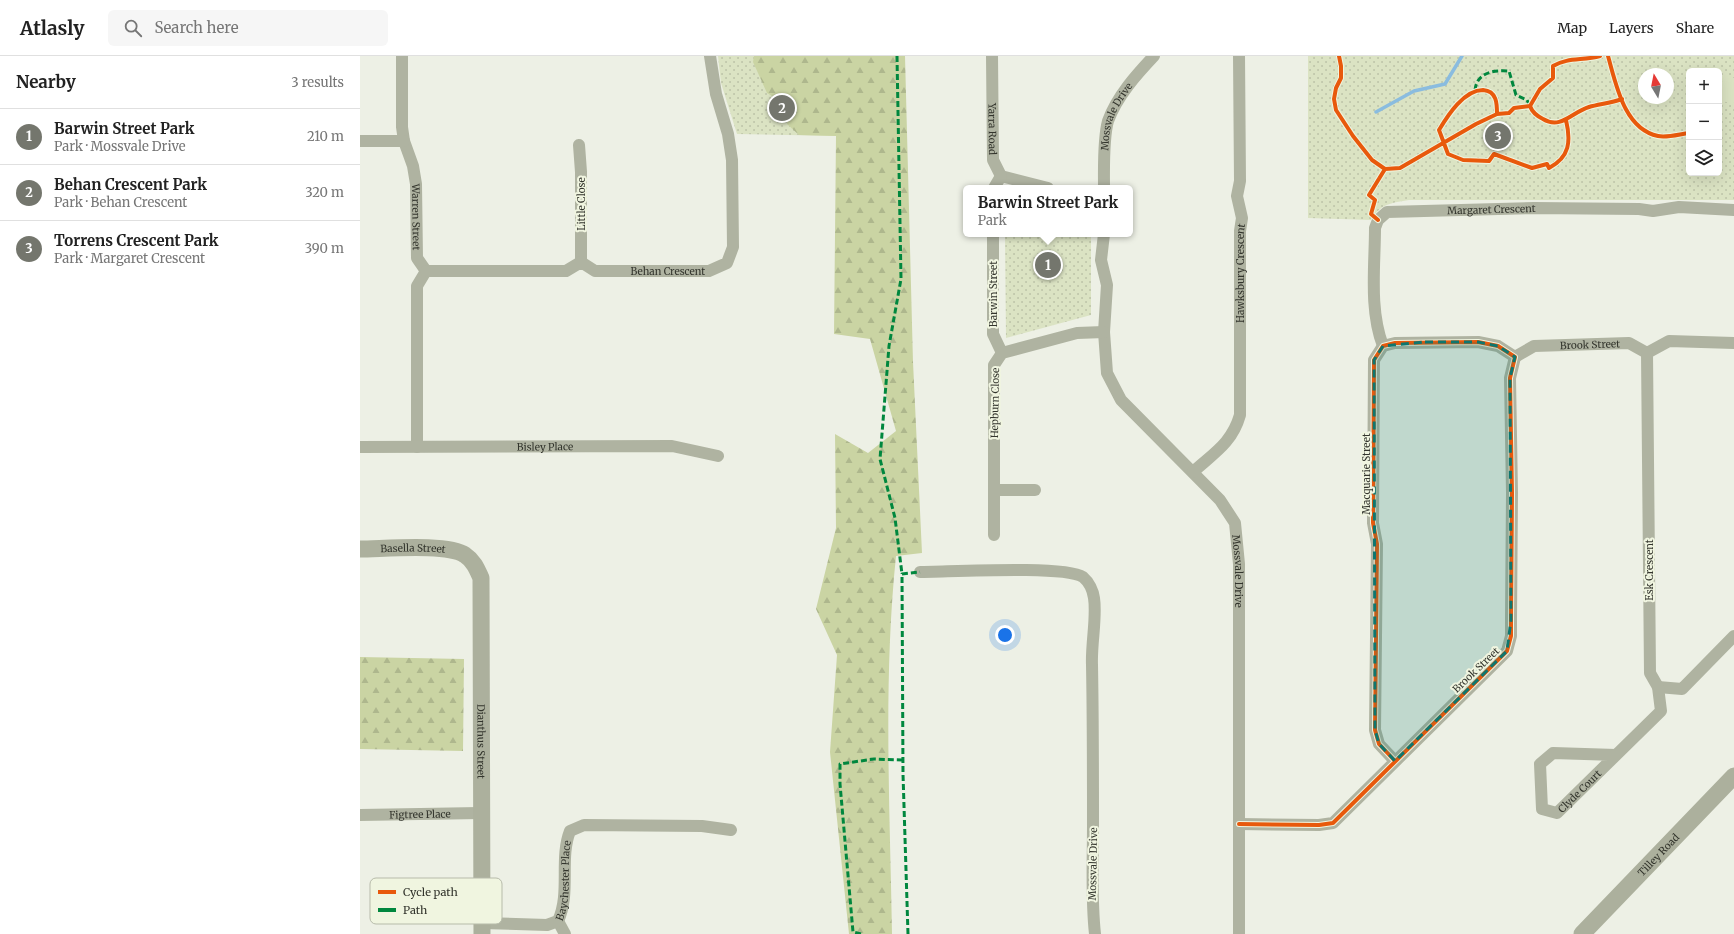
<!DOCTYPE html>
<html lang="en">
<head>
<meta charset="utf-8">
<style>
  :root { --surface:#fff; --page:#f6f6f6; --text:#222; --muted:#767676; --line:#e0e0e0; --accent:#74766d }
  body { margin:0; font-family:Merriweather,serif; background:var(--page); color:var(--text) }
  .controls { position:absolute; right:12px; top:12px; display:grid; overflow:hidden; border-radius:6px; box-shadow:0 4px 16px #0002 }
  .controls button { width:36px; height:36px; display:grid; place-items:center; padding:0; border:0; border-bottom:1px solid var(--line); background:var(--surface); color:var(--text); font:20px sans-serif }
  .compass { position:absolute; left:1278px; top:12px; width:36px; height:36px; border-radius:50%; background:var(--surface); box-shadow:0 4px 16px #0002; rotate:350deg }
  .you { position:absolute; left:645px; top:579px; width:14px; height:14px; margin:-10px; border:3px solid #fff; border-radius:50%; background:#1a73e8; box-shadow:0 0 0 6px #1a73e833 }
  .badge { display:grid; place-items:center; width:26px; height:26px; border-radius:50%; background:var(--accent); color:#fff; font-size:13px; font-weight:700 }
  .pin { position:absolute; translate:-50% -50%; border:2px solid #fff; box-shadow:0 1px 4px #0006 }
  .popup { position:absolute; left:603px; top:129px; width:170px; height:52px; box-sizing:border-box; display:grid; place-content:center; border-radius:6px; background:var(--surface); filter:drop-shadow(0 1px 3px #0005); font-size:13px; white-space:nowrap; color:var(--muted) }
  .popup b { font-size:15px; color:var(--text) }
  .popup::after { content:''; position:absolute; left:50%; top:100%; margin-left:-8px; border:8px solid transparent; border-top-color:var(--surface) }
  .list { margin:0; padding:0; list-style:none }
  h2 { display:flex; justify-content:space-between; align-items:center; height:52px; margin:0; padding:0 16px; font-size:17px }
  h2 small { font-size:13px; font-weight:400; color:var(--muted) }
  .list li { display:grid; grid-template-columns:26px 1fr auto; gap:12px; align-items:center; box-sizing:border-box; height:56px; padding:0 16px; border-top:1px solid var(--line) }
  .list b { display:block; font-size:15px; white-space:nowrap }
  .list p { margin:0; font-size:13px; white-space:nowrap; color:var(--muted) }
  .list em { font-size:13px; font-style:normal; color:var(--muted) }
  .icon { flex:none; width:22px; height:22px; fill:none; stroke:currentColor; stroke-width:2; stroke-linecap:round; stroke-linejoin:round }
  .map { position:relative; flex:none; width:1374px; height:878px; overflow:hidden }
  header { display:flex; align-items:center; gap:24px; box-sizing:border-box; height:56px; padding:0 20px; background:var(--surface); border-bottom:1px solid var(--line) }
  header strong { font-size:19px }
  nav { display:flex; gap:22px; margin-inline-start:auto; font-size:14px }
  .search { width:280px; height:36px; background:var(--page); display:flex; align-items:center; gap:10px; box-sizing:border-box; padding:0 14px; border-radius:6px; color:var(--muted); font-size:15px }
  main { display:flex }
  aside { flex:1; background:var(--surface) }
  .map>svg:first-child { display:block }
</style>
</head>
<body>
<header>
<strong>Atlasly</strong>
<div class="search"><svg class="icon" aria-label="search" viewBox="0 0 24 24"><circle cx="10" cy="10" r="6"/><path d="M15 15l6 6"/></svg>Search here</div>
<nav><a>Map</a><a>Layers</a><a>Share</a></nav>
</header>
<main>
<aside>
<h2>Nearby<small>3 results</small></h2>
<ul class="list">
<li><span class="badge">1</span><div><b>Barwin Street Park</b><p>Park · Mossvale Drive</p></div><em>210 m</em></li>
<li><span class="badge">2</span><div><b>Behan Crescent Park</b><p>Park · Behan Crescent</p></div><em>320 m</em></li>
<li><span class="badge">3</span><div><b>Torrens Crescent Park</b><p>Park · Margaret Crescent</p></div><em>390 m</em></li>
</ul>
</aside>
<div class="map">
<svg width="1374" height="878" viewBox="0 0 1374 878">
  <defs>
    <pattern id="grass-dots" width="8" height="8" patternUnits="userSpaceOnUse"><rect width="8" height="8" fill="#dbe3c3"/><path d="M2 2h.1M6 6h.1" fill="none" stroke="#bcc3a8" stroke-width="1.8" stroke-linecap="round"/></pattern>
    <pattern id="forest-firs" width="22" height="20" patternUnits="userSpaceOnUse"><rect width="22" height="20" fill="#cad4a3"/><path d="M5 1l3.5 6h-7zM16 11l3.5 6h-7z" fill="#aeb78d"/></pattern>
  </defs>
  <rect width="100%" height="100%" fill="#edf0e5"/>
  <path fill="url(#grass-dots)" fill-rule="evenodd" d="M358,0H476V80L377,78L361,27Z
    M948,0H1374V144H1049C1032,147 1021,147 1011,164L948,162ZM1329,15H1359V117H1329ZM1284,18H1308V42H1284Z
    M645,178H731V259L646,282Z"/>
  <path fill="url(#forest-firs)" d="M394,0H545L553,306L562,497L536,500C523,625 530,753 532,878H489L470,696L477,599L456,553L476,472L475,378L508,397L536,375L510,283L474,278L476,80L439,79L427,68L430,51L407,37L393,6Z
    M0,601L104,603L103,695L0,693Z"/>
  <path fill="#dbe3c3" d="M1363,20L1374,22V47L1359,45Z"/>
  <g fill="none" stroke-linecap="round" stroke-linejoin="round">
    <path stroke="#8abcdf" stroke-width="3.5" d="M1016,56L1054,35L1085,28L1102,0"/>
    <g stroke="#afb3a1" stroke-width="12">
      <path id="s1" d="M42,0V71L44,85L53,110L56,128L57,202L66,215L57,230V391"/>
      <path id="s2" d="M632,0L633,104L641,120L688,132"/>
      <path d="M0,85H44"/>
      <path d="M219,89L221,116V206"/>
      <path d="M634,132L641,120"/>
      <path id="s3" d="M744,132C744,113 743,83 748,65C757,40 777,18 794,0"/>
      <path d="M633,178V278L642,297"/>
      <path id="s4" d="M744,178L741,204L747,229L744,276L747,317L761,344L860,444L875,467L879,508V878"/>
      <path id="s5" d="M66,215H206L221,206L235,215H349L367,207L373,191L372,104L368,78L356,38L350,0"/>
      <path id="s6" d="M1023,290C1009,253 1015,210 1015,172L1018,164L1027,156L1174,152L1279,153L1293,155L1319,151L1374,154"/>
      <path id="s7" d="M1155,301L1174,290L1269,287L1287,297L1309,285L1374,287"/>
      <path id="s8" d="M0,391L312,390L358,400"/>
      <path id="s9" d="M833,416C854,397 872,387 880,359V175L882,162L877,140L880,125L879,0"/>
      <path d="M635,434H675"/>
      <path d="M634,479V309L642,297L717,277L744,276"/>
      <path d="M560,516C588,516 704,509 723,521C729,526 733,535 734,542C737,561 731,588 732,609C733,662 733,716 733,769C733,806 731,842 735,878"/>
      <path d="M1298,631L1322,633L1374,580"/>
      <path id="s10" d="M1256,699L1193,697L1180,708L1182,753L1197,757L1301,655L1298,631L1290,617L1287,297"/>
      <path id="s11" d="M0,759L120,757"/>
      <path d="M879,768L959,769L973,767L1147,595L1151,580V564L1152,437L1150,322L1155,301L1138,290L1118,286L1035,287L1023,290L1014,304L1013,467L1017,488L1015,674L1019,688L1035,705"/>
      <path d="M198,865L205,878"/>
      <path id="s12" d="M122,867L187,869L198,865C211,837 199,803 210,775L224,769L342,770L371,774"/>
    </g>
    <g stroke="#acb09d" stroke-width="17">
      <path id="s13" d="M0,493C23,493 88,487 105,499C114,505 117,513 121,522L122,878"/>
      <path id="s14" d="M1222,878L1374,720"/>
    </g>
    <path stroke="#00873e" stroke-width="3" stroke-dasharray="6 3" stroke-linecap="butt" d="M537,0L541,223L529,290L520,403L535,462L542,518
      M1115,34C1117,16 1134,14 1149,15L1156,39L1167,44L1170,50
      M501,878L493,876L480,728V708L514,703L542,704
      M548,878L543,718L542,518L560,516"/>
    <g stroke="#f0f5e0" stroke-width="6">
      <path id="cycleway" d="M979,0L981,10V22L976,32L974,43L976,54L993,80L1012,104L1025,113L1009,139L1015,144L1011,158L1018,164
        M1248,0C1256,28 1264,73 1298,80C1307,82 1320,78 1329,77
        M1170,50C1172,56 1177,60 1183,63C1201,74 1212,56 1229,51C1240,48 1251,47 1262,43
        M1137,58C1137,48 1137,35 1123,34C1104,34 1088,59 1079,74L1088,98L1103,104L1129,105L1134,98L1172,112L1187,108L1189,112C1210,101 1211,85 1206,64
        M1025,113L1040,112L1116,68L1137,58L1149,57L1154,52L1170,50L1180,33L1193,22V10C1208,1 1223,5 1240,0
        M879,768L959,769L973,767L1147,595L1151,580V564L1152,437L1150,322L1155,301L1138,290L1118,286L1035,287L1023,290L1014,304L1013,467L1017,488L1015,674L1019,688L1035,705"/>
    </g>
    <use href="#cycleway" stroke="#e8590c" stroke-width="4"/>
  </g>
  <path fill="#0f766e" fill-opacity="0.2" stroke="#0f766e" stroke-width="3" stroke-dasharray="8 5" stroke-linejoin="round" d="M1065,286H1118L1138,290L1155,301L1150,322L1151,564L1147,595L1035,705L1019,688L1015,674L1014,304L1023,290Z"/>
  <g text-anchor="middle" dominant-baseline="central" stroke-width="4" stroke-linejoin="round" paint-order="stroke">
    <g font-size="10" fill="#33352d" stroke="#f0f5e0">
      <text stroke="none"><textPath href="#s3" startOffset="74">Mossvale Drive</textPath></text>
      <text stroke="none"><textPath href="#s2" startOffset="73">Yarra Road</textPath></text>
      <text transform="translate(221 148) rotate(-90)">Little Close</text>
      <text stroke="none"><textPath href="#s6" startOffset="244">Margaret Crescent</textPath></text>
      <text stroke="none"><textPath href="#s1" startOffset="163">Warren Street</textPath></text>
      <text stroke="none"><textPath href="#s5" startOffset="247">Behan Crescent</textPath></text>
      <text stroke="none"><textPath href="#s9" startOffset="217">Hawksbury Crescent</textPath></text>
      <text transform="translate(633 238) rotate(-90)">Barwin Street</text>
      <text stroke="none"><textPath href="#s7" startOffset="78">Brook Street</textPath></text>
      <text transform="translate(635 347) rotate(-89)">Hepburn Close</text>
      <text stroke="none"><textPath href="#s8" startOffset="185">Bisley Place</textPath></text>
      <text transform="translate(1006 418) rotate(-90)">Macquarie Street</text>
      <text stroke="none"><textPath href="#s13" startOffset="53">Basella Street</textPath></text>
      <text transform="translate(1289 514) rotate(-90)">Esk Crescent</text>
      <text stroke="none"><textPath href="#s4" startOffset="387">Mossvale Drive</textPath></text>
      <text transform="translate(1116 614) rotate(-44)">Brook Street</text>
      <text stroke="none"><textPath href="#s13" startOffset="298">Dianthus Street</textPath></text>
      <text stroke="none"><textPath href="#s10" startOffset="172">Clyde Court</textPath></text>
      <text stroke="none"><textPath href="#s11" startOffset="60">Figtree Place</textPath></text>
      <text stroke="none"><textPath href="#s14" startOffset="110">Tilley Road</textPath></text>
      <text transform="translate(733 808) rotate(-89)">Mossvale Drive</text>
      <text stroke="none"><textPath href="#s12" startOffset="118">Baychester Place</textPath></text>
    </g>
  </g>
  <rect x="10" y="822" width="132" height="46" rx="6" fill="#f0f5e0" stroke="#b7bbaa" stroke-width="1"/>
  <rect x="18" y="834" width="18" height="4" fill="#e8590c"/>
  <rect x="18" y="852" width="18" height="4" fill="#00873e"/>
  <g font-size="11" fill="#33352d">
    <text x="43" y="840">Cycle path</text>
    <text x="43" y="858">Path</text>
  </g>
</svg>
<div class="controls">
<button>+</button>
<button>−</button>
<button><svg class="icon" aria-label="layers" viewBox="0 0 24 24"><path d="M12 4l9 5-9 5-9-5zM3 14l9 5 9-5"/></svg></button>
</div>
<svg class="compass" viewBox="-18 -18 36 36"><path d="M0-13l5 13h-10z" fill="#e53935"/><path d="M0 13l5-13h-10z" fill="#767676"/></svg>
<div class="you"></div>
<div class="pin badge" style="left:688px;top:209px">1</div>
<div class="popup"><b>Barwin Street Park</b>Park</div>
<div class="pin badge" style="left:422px;top:52px">2</div>
<div class="pin badge" style="left:1138px;top:80px">3</div>
</div>
</main>
</body>
</html>
